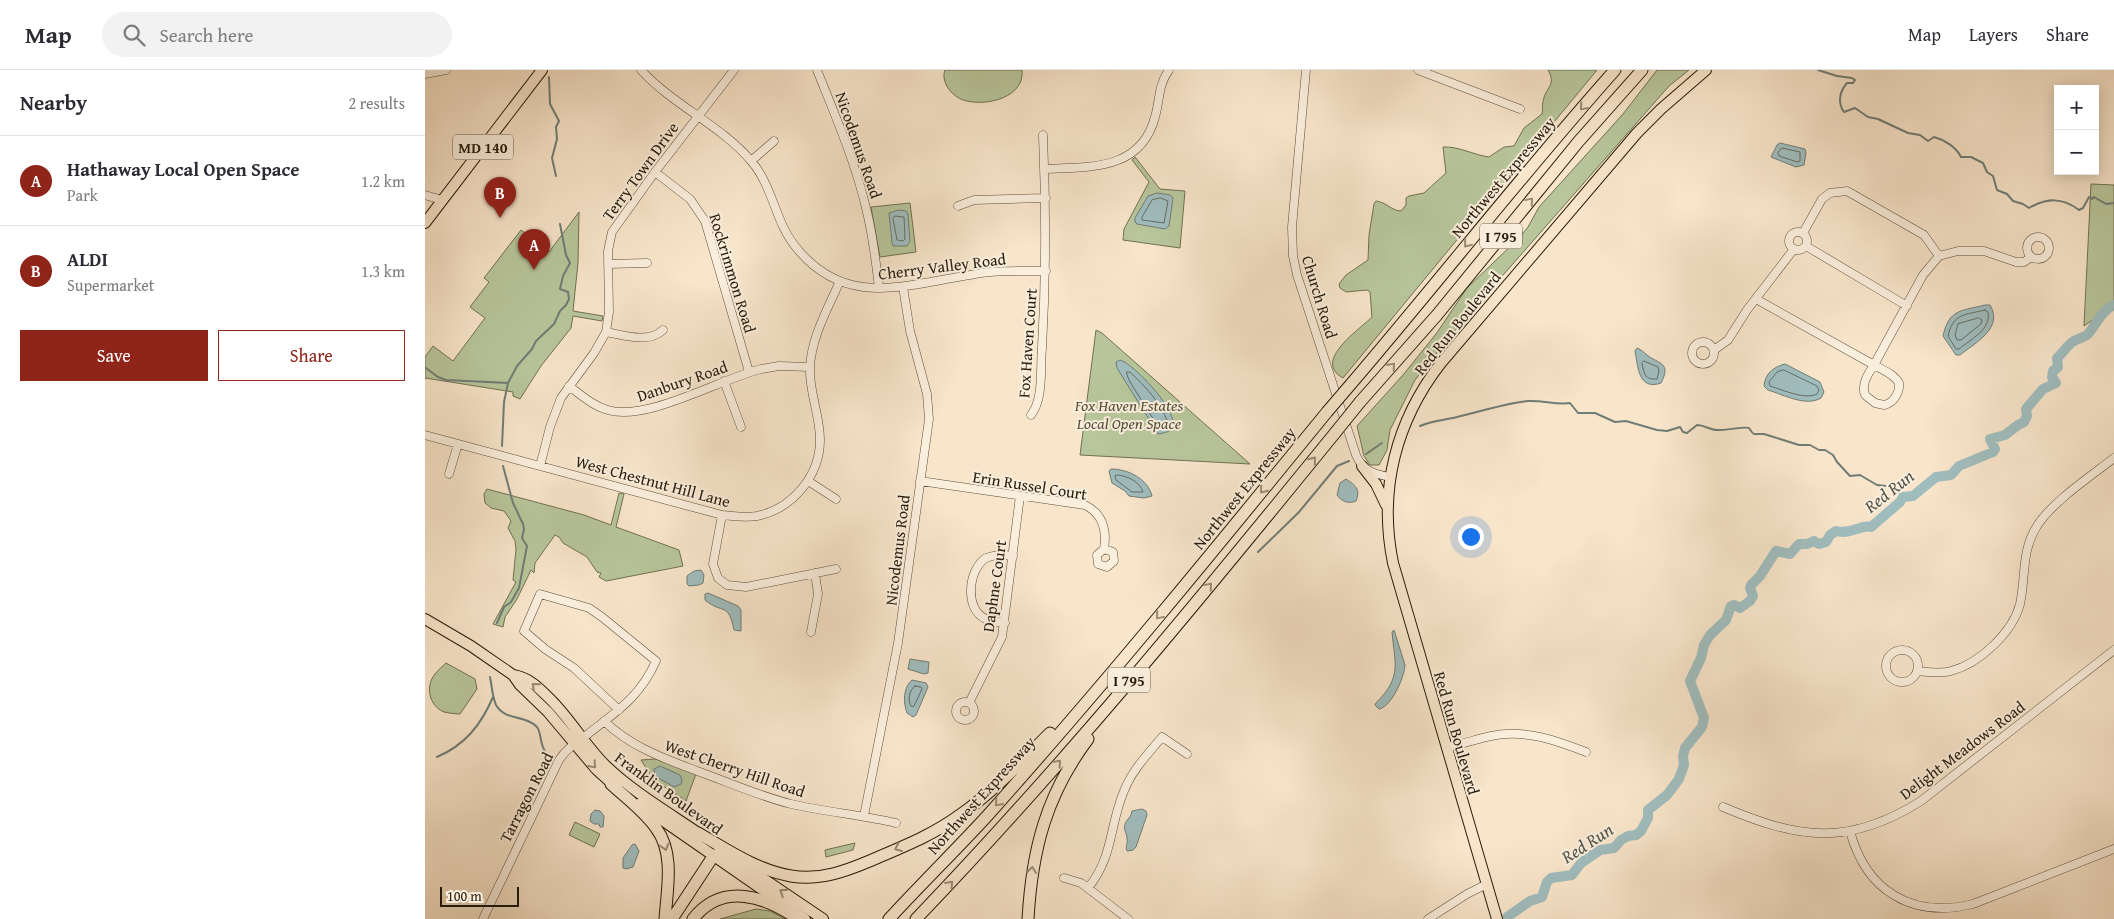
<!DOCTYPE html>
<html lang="en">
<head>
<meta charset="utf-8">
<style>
  :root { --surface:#fff; --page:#f2f2f3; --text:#2b2b33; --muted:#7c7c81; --line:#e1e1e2; --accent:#8f2418 }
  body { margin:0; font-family:"Gentium Book Plus",serif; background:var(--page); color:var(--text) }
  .controls { position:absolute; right:15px; top:15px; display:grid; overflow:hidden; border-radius:0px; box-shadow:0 2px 12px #0003 }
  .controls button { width:45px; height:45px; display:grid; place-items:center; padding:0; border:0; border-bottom:1px solid var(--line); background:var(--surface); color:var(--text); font:25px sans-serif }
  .scale { position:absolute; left:15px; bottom:12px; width:79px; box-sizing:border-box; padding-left:5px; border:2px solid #281c0a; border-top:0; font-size:14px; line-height:18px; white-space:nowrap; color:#281c0a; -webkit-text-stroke:4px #faeedd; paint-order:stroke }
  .you { position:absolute; left:1045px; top:466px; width:18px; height:18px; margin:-12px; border:4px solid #fff; border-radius:50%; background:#1a73e8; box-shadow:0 0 0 8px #1a73e833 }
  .badge { display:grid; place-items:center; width:32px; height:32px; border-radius:50%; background:var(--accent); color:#fff; font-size:16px; font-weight:700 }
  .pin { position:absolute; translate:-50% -41px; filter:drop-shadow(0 1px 2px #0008) }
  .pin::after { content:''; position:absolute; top:26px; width:18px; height:15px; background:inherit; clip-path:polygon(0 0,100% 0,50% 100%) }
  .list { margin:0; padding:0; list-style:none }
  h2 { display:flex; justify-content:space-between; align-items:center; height:65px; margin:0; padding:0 20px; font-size:21px }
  h2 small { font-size:16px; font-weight:400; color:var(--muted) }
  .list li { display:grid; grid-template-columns:32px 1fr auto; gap:15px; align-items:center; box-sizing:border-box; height:90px; padding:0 20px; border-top:1px solid var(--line) }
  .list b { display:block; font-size:19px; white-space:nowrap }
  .list p { margin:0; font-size:16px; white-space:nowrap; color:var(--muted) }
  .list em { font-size:16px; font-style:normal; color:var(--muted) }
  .actions { display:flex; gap:10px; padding:15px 20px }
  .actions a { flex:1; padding:11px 0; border:1px solid var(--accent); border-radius:0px; text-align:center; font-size:18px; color:var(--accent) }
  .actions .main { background:var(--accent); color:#fff }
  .icon { flex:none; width:28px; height:28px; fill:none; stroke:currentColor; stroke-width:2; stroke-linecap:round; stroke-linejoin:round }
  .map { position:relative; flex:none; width:1689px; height:849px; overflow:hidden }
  header { display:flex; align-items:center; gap:30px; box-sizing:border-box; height:70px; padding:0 25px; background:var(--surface); border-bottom:1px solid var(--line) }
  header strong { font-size:24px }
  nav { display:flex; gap:28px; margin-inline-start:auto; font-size:18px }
  .search { width:350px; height:45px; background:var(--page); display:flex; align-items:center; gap:12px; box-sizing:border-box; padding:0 18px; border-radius:28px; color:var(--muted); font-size:19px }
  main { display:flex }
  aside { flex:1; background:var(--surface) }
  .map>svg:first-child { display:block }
</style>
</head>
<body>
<header>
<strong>Map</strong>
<div class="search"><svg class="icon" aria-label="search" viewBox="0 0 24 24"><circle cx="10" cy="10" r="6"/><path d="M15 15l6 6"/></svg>Search here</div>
<nav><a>Map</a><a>Layers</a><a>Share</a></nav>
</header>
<main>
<aside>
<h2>Nearby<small>2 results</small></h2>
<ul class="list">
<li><span class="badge">A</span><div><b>Hathaway Local Open Space</b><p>Park</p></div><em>1.2 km</em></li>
<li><span class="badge">B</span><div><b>ALDI</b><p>Supermarket</p></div><em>1.3 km</em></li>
</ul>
<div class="actions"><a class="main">Save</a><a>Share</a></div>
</aside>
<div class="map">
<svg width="1689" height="849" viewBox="0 0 1689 849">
  <rect width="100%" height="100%" fill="#f8e5ca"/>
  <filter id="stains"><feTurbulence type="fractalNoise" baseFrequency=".004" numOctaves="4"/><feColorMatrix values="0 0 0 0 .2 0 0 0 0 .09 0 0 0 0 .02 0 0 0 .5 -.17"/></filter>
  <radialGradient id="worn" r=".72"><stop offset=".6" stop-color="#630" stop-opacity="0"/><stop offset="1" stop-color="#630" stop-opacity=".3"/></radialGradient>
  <path fill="#b8c69b" stroke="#707152" d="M520,0H597C600,27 563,36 542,31C529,29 515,13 520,0Z
    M1123,0H1172L918,308C887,291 934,260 947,247L945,222L942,220L921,222L915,218L914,214L921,205L943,190L944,165L949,134L951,131C961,132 967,141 976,141L981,135V128L984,126L999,123L1021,103L1018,77C1033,76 1049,85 1064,87L1079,77L1089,76L1099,58L1117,44C1118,40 1117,35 1118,32C1120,17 1132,16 1123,0Z
    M1232,0H1264L1244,16L1036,253L990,310L965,360L962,380L954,395H945L939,386L932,356L978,305L1011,264L1042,218L1093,169L1103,157L1114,137L1198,44Z
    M710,87L735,119L760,121L755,178L698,170L699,159L724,112L707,90Z
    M1666,114L1689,115V235L1659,256Z
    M485,133L491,182L455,187L446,137Z
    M154,142L153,193L148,241L178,246L177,251L148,246L146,258L116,296L95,329L88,326V322L0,308V287L8,276L28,291L60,248L45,237L64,212L59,208L96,160L124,182Z
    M671,260L677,263L825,394L655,385Z
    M62,419L159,445L186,455L194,423L199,424L191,457L254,480L258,496L181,511L174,507L176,503L172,502L162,487L138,473L134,467L130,465L110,493L109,503L106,500L92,529L80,547L78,557L68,554L91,512L88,510L91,479L90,471L83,458L86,451L79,441L66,438L60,433L59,424Z
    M21,593L50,609L52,619L35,644C30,644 24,643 19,642C4,636 0,616 10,604C13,600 17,597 21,593Z
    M231,689L271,704L261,731L229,710L216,690Z
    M150,752L175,764L169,777L144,765Z
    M430,773L428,780L401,787L400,780Z
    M331,839L345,841L360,849H295Z"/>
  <path fill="#a0bdbe" stroke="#707d76" d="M1355,73L1380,79L1381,83L1379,95L1371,97L1346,87L1352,75Z
    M732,123L745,125L748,128L744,156L740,159L712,154L710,152V148L723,126Z
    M474,140L481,141L483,144L485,171L482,176H468L467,173L464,143Z
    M1560,235H1565C1579,258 1550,273 1535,285H1531L1518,266C1524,239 1536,241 1560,235Z
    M1212,278C1217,280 1218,282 1222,285C1233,294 1247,292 1236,313C1213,321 1213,296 1210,281Z
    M695,290C709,294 751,339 748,355C747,362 739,363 733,364L692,298L691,292Z
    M1360,294L1395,312L1399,322L1396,328C1381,337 1359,325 1343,320L1339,316C1340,304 1348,297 1360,294Z
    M686,399C703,399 723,409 727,426L719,428L704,426L700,421L687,413L684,401Z
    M921,409C930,415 936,419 931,431C924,434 917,432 912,425L915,413Z
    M276,500L279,505L278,513L274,515L264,516L262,514V506L269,501Z
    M283,523L313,536L316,540V561L309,560C303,531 298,545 280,530V524Z
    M969,560L980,595C979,608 967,636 954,639L950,635L951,633C977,607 970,595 967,562Z
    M485,589L504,592L503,603L499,604L483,599Z
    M487,610L501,613L503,617L491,645L488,647L482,643C478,632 478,618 487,610Z
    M235,696L255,705L257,710L256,714L249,717L230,706L229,699Z
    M717,739L721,741L722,745L711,777L708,780L702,781C700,777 703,774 702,769C702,762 697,759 701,752C704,747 706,747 707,741Z
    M170,740L175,741L179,746L178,757H175L174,754H169L165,751L166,744Z
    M210,774L214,781L208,797L201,799L198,798V788L207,775Z"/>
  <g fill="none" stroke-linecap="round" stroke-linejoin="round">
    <path stroke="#646c64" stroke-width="1" d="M1357,78L1375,82V91L1372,92L1354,86L1353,83Z
      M736,128L743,131L739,153L717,150V147L727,130Z
      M470,146L479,147L480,169L478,171L472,170L468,149Z
      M1560,240L1563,242C1566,260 1547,268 1534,279H1531L1523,266C1528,243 1540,245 1560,240Z
      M1554,248L1557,250L1556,254L1536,270H1532L1530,265L1533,254Z
      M1219,291L1233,297L1234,301L1232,309C1220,310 1219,304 1217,293Z
      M1359,300L1392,316L1394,320L1392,324C1380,330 1358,320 1345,316L1344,312L1352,302Z
      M702,302H705C721,317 736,333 743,353L741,357L734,358L705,312L702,305Z
      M693,405C703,406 715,412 718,422H707L691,410L690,406Z
      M490,616L496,617L497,619L489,636L487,637C482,632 484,620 490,616Z"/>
    <path stroke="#707d76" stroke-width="2" d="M1393,0L1412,6L1427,8L1430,10L1428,13H1422C1415,21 1412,32 1419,42L1430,38L1443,47L1453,49L1483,63L1495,65L1503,71L1509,67C1520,70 1531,77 1536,87H1546L1558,93L1562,102L1568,106L1572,120L1582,124L1588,131L1598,134L1604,138C1622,128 1637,127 1654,140L1658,138L1664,127L1667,129L1669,127L1681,134L1689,133
      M124,7L125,34L134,51L131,57L132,69L127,88L131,106
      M1,298L13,307L21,310L83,313
      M995,356C1009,350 1022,350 1036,346C1058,341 1080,333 1103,331C1118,330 1130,335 1145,333L1153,343H1170L1190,352L1201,351L1232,360L1242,361L1255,357L1258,362L1262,363L1272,355C1279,355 1285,360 1292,360C1297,361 1321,356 1324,358C1324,358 1328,364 1329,364H1339L1374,375H1385L1394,380H1400L1408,385L1412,392L1425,406L1435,405L1452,415L1470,417L1478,427
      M77,376L79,332L83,313L92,296L107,279L111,271L129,254L135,241L141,235L144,229L143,222L135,219L138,206L145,193L141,185L135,154
      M941,384L957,373
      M833,482L874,442L912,396L924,391
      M72,553L79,537L86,532L94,518L102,476L97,468L99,459L98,454L88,433L78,396
      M65,607C67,616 67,626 71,635C80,651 101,645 112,657C117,664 114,673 121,683
      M12,687C40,675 56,655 68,627
      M1080,849L1082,847"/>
    <path stroke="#a0bdbe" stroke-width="10" d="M1082,847L1105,831L1117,827L1122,812L1126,808L1147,805L1156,793L1175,780L1189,778L1196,770L1203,766L1211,765L1216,761L1223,748V740L1242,725L1254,709L1259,695L1258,686L1260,678L1277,657L1279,648L1265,611L1276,588L1279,575L1285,565L1301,550L1306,536L1309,535L1315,538L1325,531L1328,526L1325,518L1326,515L1335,506L1351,481L1365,484L1374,474H1382L1389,471L1394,474L1401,472L1405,465L1411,461C1426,465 1437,454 1446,457L1475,432L1478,427L1488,426L1511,407L1526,405L1534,396L1568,382L1570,379L1565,369L1580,365L1593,355L1599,352L1602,346L1601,339L1618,319L1631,313L1627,307L1628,301L1633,297L1632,288C1638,283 1643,274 1649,271C1653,268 1659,268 1663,264C1671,255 1677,240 1689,235"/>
    <g stroke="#5c4e3a" stroke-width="9">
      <path id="minor" d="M216,0C249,36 296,55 327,92C348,117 350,151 370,176C419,239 480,215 545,205C570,200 595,201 621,201
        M392,0C410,45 430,91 441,138C448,165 451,192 454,218
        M881,0L867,157L868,186L872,205L931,385C938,401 949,404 965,407
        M993,0L1095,39
        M0,4L21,0
        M326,91L349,71
        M619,99C664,97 716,101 730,47C735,30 733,15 744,0
        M230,102L265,129L280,151L324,302
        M0,125L17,130
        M533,136L549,130L621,128
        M1364 171a9 9 0 1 1 18 0a9 9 0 1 1-18 0Z
        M1378,163L1397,129L1405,123L1422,121L1499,165L1514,186
        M1602 178a11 11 0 1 1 22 0a11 11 0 1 1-22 0Z
        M1381,176L1482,236
        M183,194L222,193
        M1331,229L1449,295C1458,300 1469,304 1474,313C1475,322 1469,333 1459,335L1450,333L1440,325C1436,314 1443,304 1449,295L1498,205L1514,186L1533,181H1559L1591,192H1599L1606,187
        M181,262C198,265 223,274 238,260
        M1267 283a11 11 0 1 1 22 0a11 11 0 1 1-22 0Z
        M1289,280L1303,270L1322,240L1369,179
        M299,311L316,357
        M144,316C156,325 168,336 183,340C221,352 295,309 336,299L354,296L385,297
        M606,345C619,328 615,299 617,278C621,207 621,136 618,65
        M0,365L297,445C309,446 320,448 332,446C367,439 395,406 395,370C395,345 384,322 385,298C386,268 403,238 415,211
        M115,396L125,357L136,328L169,283L181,262L184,242L183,181L187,162L230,102L309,0
        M24,404L33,374
        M383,411L411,429
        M495,411L660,435C678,444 682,460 679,479L672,485L673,494L682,497L689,491L688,482L679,479
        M297,445L288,494L293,508L302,515L321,517L411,499
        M580,553C574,552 566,552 561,549C539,540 543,499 561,488C570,484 579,485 588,486
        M386,562L393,524L390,503
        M1461 596a16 16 0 1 1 32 0a16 16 0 1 1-32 0Z
        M1492,601C1503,602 1515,604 1526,601C1554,594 1588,562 1595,534C1601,507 1596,481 1612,456C1627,432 1666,406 1689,388
        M531 641a9 9 0 1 1 18 0a9 9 0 1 1-18 0Z
        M544,633L577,567L595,426
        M179,651C206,677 238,688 272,701C303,712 334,726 366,734C401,742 437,745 471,753
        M1021,677C1036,675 1051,669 1066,666C1100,659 1130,670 1161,682
        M1298,737C1374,769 1423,777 1496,731L1689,580
        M439,746L473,573L504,349L502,324L485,261L478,217
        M1425,761C1441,821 1487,849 1548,834L1689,779
        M639,808L656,813L703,849
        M663,818C689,786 684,756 699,721C707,700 723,684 737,667L762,684
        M58,849L134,690C141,679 152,672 163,664C192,641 215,627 231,591L177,547L164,538L115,524L99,561L120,579L149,598L194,640
        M1003,849L1042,824L1062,814"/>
    </g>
    <g stroke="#281c0a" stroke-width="12">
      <path id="major" d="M0,153L117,0
        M937,396L951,414L961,435
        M0,549L46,576L88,605L95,615L123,642L171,699L192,718
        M88,605C105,608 114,618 126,630C146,650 160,675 180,695C209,723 246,744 279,767
        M214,734L380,849
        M330,803L398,849
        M1072,849L968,493C953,420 971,351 1016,293L1212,63L1236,39L1281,0"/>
    </g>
    <g stroke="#281c0a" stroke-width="13">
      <path id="highway" d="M926,314C1015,210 1099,102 1190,0
        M935,332L1012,245L1154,71L1217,0
        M186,714C201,728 219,741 231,758C250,783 242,820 240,849
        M273,763C303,780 331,800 366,806C395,811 421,801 447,790C477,777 508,765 535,745C568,722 596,692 625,663
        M247,849L289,785C304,782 321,804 336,808
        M268,849C298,811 341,827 373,849
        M464,849C496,814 531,780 563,745C680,614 791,478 902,342
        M491,849C639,695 775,529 910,363
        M603,849C607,780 621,725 663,669"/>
    </g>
    <use href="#minor" stroke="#faeedd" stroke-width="8"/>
    <use href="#major" stroke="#f8e5ca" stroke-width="10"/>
    <use href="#highway" stroke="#f8e5ca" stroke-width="11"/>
    <g stroke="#281c0a" stroke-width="13" stroke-linecap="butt">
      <path id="highway-bridge" d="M902,342L926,314
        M910,363L935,332"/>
    </g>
    <use href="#highway-bridge" stroke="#f8e5ca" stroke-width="11"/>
  </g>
  <defs><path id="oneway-chevron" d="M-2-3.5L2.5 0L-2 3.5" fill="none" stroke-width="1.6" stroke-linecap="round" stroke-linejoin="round" transform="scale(1.25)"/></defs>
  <g stroke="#9a8b74">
    <use href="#oneway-chevron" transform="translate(1158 37) rotate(131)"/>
    <use href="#oneway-chevron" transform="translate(1105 131) rotate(-50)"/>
    <use href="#oneway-chevron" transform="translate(1042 174) rotate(129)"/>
    <use href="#oneway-chevron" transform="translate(967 296) rotate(-49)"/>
    <use href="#oneway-chevron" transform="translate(888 390) rotate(-51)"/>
    <use href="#oneway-chevron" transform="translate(838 420) rotate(129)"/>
    <use href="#oneway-chevron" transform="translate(784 516) rotate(-50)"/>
    <use href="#oneway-chevron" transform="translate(734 546) rotate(130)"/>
    <use href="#oneway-chevron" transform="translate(110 616) rotate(-139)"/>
    <use href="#oneway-chevron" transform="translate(633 693) rotate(-49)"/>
    <use href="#oneway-chevron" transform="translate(168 695) rotate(49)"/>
    <use href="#oneway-chevron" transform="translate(573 733) rotate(131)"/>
    <use href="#oneway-chevron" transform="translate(240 777) rotate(75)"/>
    <use href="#oneway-chevron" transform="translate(473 778) rotate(156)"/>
    <use href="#oneway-chevron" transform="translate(607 800) rotate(-83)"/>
    <use href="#oneway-chevron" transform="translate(525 814) rotate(-48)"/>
    <use href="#oneway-chevron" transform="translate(358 822) rotate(-147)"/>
  </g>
  <g text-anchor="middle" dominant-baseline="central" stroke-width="4" stroke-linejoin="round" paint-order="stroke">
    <g fill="#faeedd" stroke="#675b49" stroke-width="1">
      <rect x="28" y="64.5" width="60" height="25" rx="4"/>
      <rect x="1055" y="153.5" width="42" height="25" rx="4"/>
      <rect x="683" y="597.5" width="42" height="25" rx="4"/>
    </g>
    <g font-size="15" font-weight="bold" fill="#281c0a">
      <text x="58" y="77">MD 140</text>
      <text x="1076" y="166">I 795</text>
      <text x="704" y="610">I 795</text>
    </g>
    <g font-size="16" fill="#281c0a" stroke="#faeedd">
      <text transform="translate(434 75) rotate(71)">Nicodemus Road</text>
      <text transform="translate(215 101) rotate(-54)">Terry Town Drive</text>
      <text transform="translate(1078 107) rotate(-50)">Northwest Expressway</text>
      <text transform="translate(517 196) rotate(-7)">Cherry Valley Road</text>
      <text transform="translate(308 203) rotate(73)">Rockrimmon Road</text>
      <text transform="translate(895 227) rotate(73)">Church Road</text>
      <text transform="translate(1032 253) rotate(-51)">Red Run Boulevard</text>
      <text transform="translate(602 273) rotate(-86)">Fox Haven Court</text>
      <text transform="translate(257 311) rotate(-19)">Danbury Road</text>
      <text transform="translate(228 411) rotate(15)">West Chestnut Hill Lane</text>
      <text transform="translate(605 415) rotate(9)">Erin Russel Court</text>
      <text transform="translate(819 418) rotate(-51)">Northwest Expressway</text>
      <text transform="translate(472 480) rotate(-83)">Nicodemus Road</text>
      <text transform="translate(569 516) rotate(-82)">Daphne Court</text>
      <text transform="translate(1032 663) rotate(74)">Red Run Boulevard</text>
      <text transform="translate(1537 680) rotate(-37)">Delight Meadows Road</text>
      <text transform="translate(310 698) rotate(19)">West Cherry Hill Road</text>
      <text transform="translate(244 723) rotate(36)">Franklin Boulevard</text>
      <text transform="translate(556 725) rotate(-48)">Northwest Expressway</text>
      <text transform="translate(101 727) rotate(-63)">Tarragon Road</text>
    </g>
    <g font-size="16" font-style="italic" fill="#534f36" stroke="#faeedd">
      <text x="704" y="335">Fox Haven Estates<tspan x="704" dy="18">Local Open Space</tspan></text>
    </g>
    <g font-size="18" font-style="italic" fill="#525449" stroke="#faeedd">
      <text transform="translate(1464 421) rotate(-38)">Red Run</text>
      <text transform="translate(1162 773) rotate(-33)">Red Run</text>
    </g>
  </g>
  <rect width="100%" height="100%" filter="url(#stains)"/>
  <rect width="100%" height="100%" fill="url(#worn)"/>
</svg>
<div class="controls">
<button>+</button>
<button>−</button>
</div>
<div class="scale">100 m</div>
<div class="you"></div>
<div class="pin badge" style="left:109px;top:200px">A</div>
<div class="pin badge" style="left:75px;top:148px">B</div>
</div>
</main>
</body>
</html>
